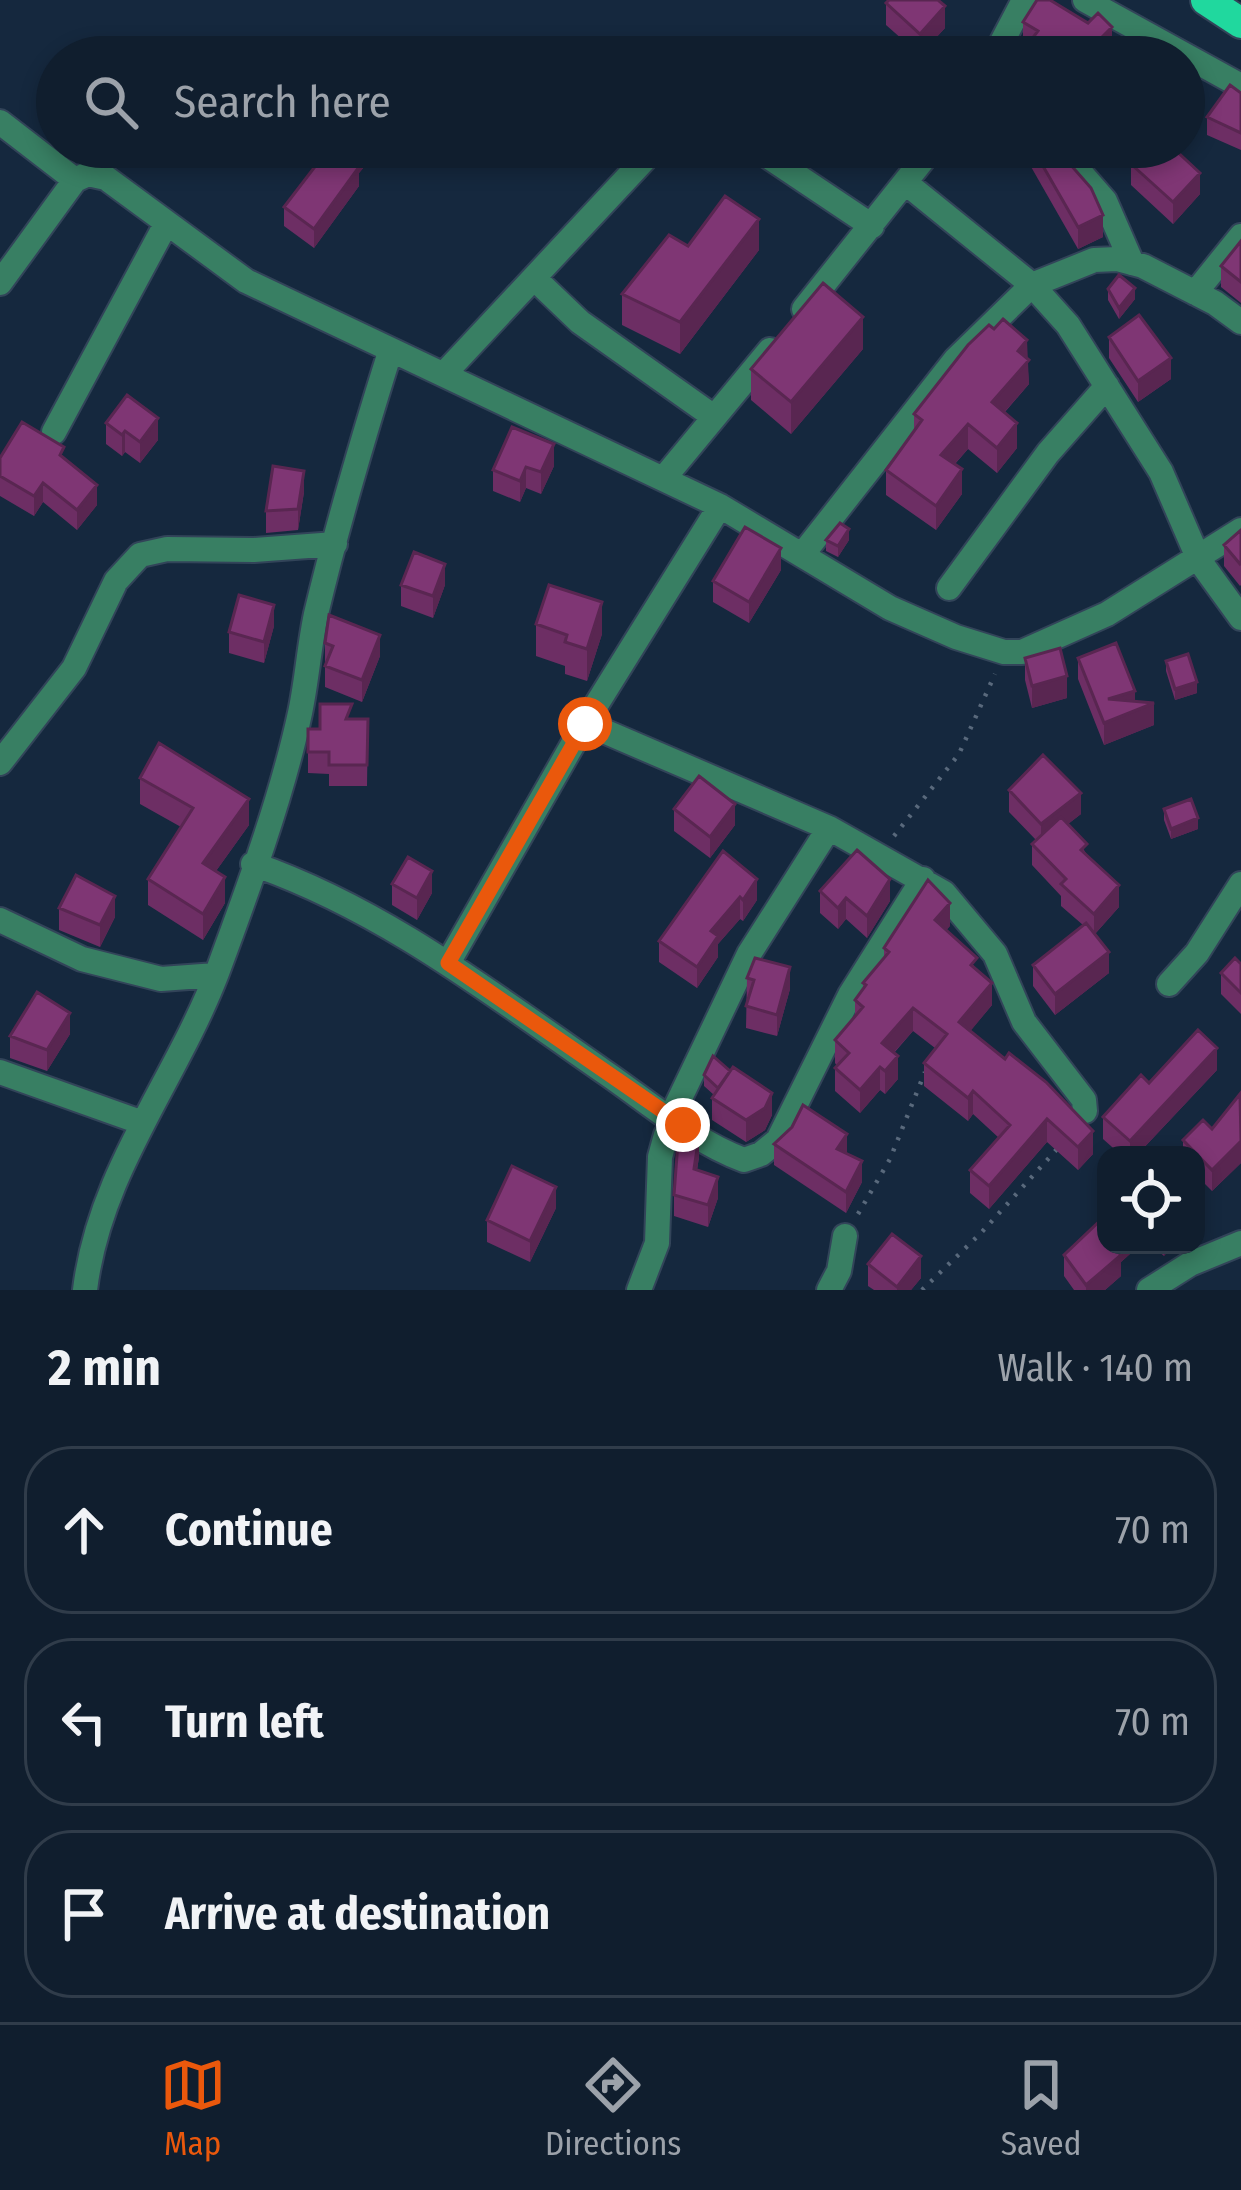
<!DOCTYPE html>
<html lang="en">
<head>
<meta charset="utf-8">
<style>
  :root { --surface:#101e2e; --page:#1e2b3a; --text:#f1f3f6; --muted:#9ca2aa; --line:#303c4a; --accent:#ea580c }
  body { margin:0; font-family:"Fira Sans Condensed",sans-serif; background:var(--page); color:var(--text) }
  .controls { position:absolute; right:36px; bottom:36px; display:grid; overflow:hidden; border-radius:24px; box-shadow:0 6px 18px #0003 }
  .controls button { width:108px; height:108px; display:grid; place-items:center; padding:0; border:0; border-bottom:3px solid var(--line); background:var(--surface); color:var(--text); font:60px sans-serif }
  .stop { position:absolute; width:36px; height:36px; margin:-27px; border:9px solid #ea580c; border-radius:50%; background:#fff }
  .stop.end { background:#ea580c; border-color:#fff; box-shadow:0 3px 12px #0008 }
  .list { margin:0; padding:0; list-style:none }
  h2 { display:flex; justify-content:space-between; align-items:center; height:156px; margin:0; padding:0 48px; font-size:51px }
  h2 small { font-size:39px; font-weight:400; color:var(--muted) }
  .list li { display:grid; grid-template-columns:78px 1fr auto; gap:36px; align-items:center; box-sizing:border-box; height:168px; margin:0 24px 24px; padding:0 24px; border:3px solid var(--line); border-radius:48px }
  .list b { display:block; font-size:45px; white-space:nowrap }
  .list em { font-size:39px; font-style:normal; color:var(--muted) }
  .icon { flex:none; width:66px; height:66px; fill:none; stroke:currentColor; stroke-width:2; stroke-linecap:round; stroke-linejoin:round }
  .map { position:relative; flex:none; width:1241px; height:1290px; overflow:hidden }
  .search { position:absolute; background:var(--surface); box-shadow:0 6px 18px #0003; left:36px; right:36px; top:36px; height:132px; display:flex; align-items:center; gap:30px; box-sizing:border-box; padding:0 42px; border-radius:66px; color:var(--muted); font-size:45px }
  .sheet { height:732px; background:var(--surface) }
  nav { display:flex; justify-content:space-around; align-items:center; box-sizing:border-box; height:168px; border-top:3px solid var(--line); background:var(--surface); font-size:33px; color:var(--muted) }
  nav a { display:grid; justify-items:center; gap:6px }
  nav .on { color:var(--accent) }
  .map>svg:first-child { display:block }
</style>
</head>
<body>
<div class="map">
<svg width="1241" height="1290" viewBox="0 0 1241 1290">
  <rect width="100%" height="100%" fill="#15283e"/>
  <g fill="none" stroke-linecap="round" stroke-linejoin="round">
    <g stroke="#324459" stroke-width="28">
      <path id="minor" d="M1085,0L1241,86
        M994,57L1024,0
        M0,122L75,180
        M754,147L872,226
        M1058,147L1105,201L1132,263
        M907,184L1032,285L1068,325L1161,472L1199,560L1241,618
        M534,278L580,322L714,417
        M0,283L75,180L88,174L106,178L246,281L720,506L890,608L956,637L1004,652H1022L1107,614L1241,530
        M1195,293L1241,236
        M804,309L933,147
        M444,374L656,147
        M54,432L166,224
        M664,478L770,350
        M802,555L956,359L1032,285L1094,260L1117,259L1143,266L1215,303L1241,322
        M949,588L1048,453L1107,386
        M585,723L829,828L944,893L995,954L1024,1022L1084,1100L1085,1111
        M0,763L74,668L116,581L140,555L167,549L254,550L335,544
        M253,864C383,909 492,994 603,1071C647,1101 694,1142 744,1160L761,1154L778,1140L850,995L923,879
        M0,920L82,959L161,979L216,975
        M448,963L585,723L720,506
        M1169,984L1197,953L1241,884
        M0,1072L143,1123
        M671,1117L749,954L829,828
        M85,1290C99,1172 175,1082 217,973C247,892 282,797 300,713C307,680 309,647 316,614C337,526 363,438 390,352
        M639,1290L657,1243L660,1157L666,1135L683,1125
        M829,1290L839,1271L845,1236
        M1149,1290L1190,1264L1241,1243"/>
    </g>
    <g stroke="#324459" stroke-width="34">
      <path id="primary" d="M1206,0L1241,23"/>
    </g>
    <path stroke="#59697c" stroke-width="4.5" stroke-dasharray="3 9" stroke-linecap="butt" d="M894,836L959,754L995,674
      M858,1214L890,1159L925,1072
      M922,1290L981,1233L1058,1148"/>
    <use href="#minor" stroke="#387f63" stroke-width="24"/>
    <use href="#primary" stroke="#20d89e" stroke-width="30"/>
  </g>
  <path fill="#6d2e64" d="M886,3L945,28L920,55L886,25Z
    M1023,22L1112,47L1101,57H1018L1028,45L1023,42Z
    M1241,93V150L1207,135V117Z
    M370,147V160L359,173V186L314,248L284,226V207Z
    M947,147H972L957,163L947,154Z
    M1030,147H1055L1103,237L1078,249L1030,165Z
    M1131,164L1200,194L1173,224L1131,185Z
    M1241,241V303L1221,287V266Z
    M688,246L759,250L680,354L622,325V294Z
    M1108,289L1135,299L1119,319L1108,300Z
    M1109,337L1171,379L1138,402L1109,358Z
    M863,349L791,434L751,400V369Z
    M1027,358L1029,384L1005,412L1017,448L997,473L968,449L955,464L962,494L936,530L886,495V470L914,431V414Z
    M106,423L158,440L140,463L125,452L122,456L106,444Z
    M0,458H64L97,505L77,530L43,502L34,516L0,496Z
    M554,466L541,494L526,488L520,502L493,491V470Z
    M304,492L298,530L266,533V511Z
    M1241,530V585L1240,586L1224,566V545Z
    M826,540H849L838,557L826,551Z
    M781,570L749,623L713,602V581Z
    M401,585H445L433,618L401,606Z
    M536,624L602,634L587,681L565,674V666L536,656Z
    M274,626L264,663L229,653V632Z
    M325,643L380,656L362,702L325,687Z
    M1025,658L1067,698L1032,708L1025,680Z
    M1078,658L1135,702L1154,725L1104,745L1078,679Z
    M1166,661L1197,693L1175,700L1166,671Z
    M352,719H368L367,786H329V774L308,773V729H320Z
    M140,778L249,825L216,871L225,903L203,940L148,905V879L181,827L140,804Z
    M1009,790L1081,814L1068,824L1119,907L1095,934L1109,973L1055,1015L1033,986V965L1083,925L1061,906V896L1032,865V844L1036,840L1009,812Z
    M674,809L735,825L710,858L674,831Z
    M1164,809L1198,829L1171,839L1164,820Z
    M723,851L757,900L743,921L740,919L718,944V957L697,988L659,962V941Z
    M392,884L432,893L417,920L392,905Z
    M820,891L890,901L867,938L846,919L838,929L820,913Z
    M59,908L115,917L100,947L59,930Z
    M950,926L946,930L977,970L992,1005L970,1031L1093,1154L1078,1170L1047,1142L989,1209L970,1193V1170L999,1138L973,1114L968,1121L924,1086V1063L935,1048L913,1031L894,1053L898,1079L885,1094L880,1090L860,1113L835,1091V1068L837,1066L835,1063V1040L855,1017V1000L863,989V983L884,958V948Z
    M1241,964V1014L1221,994V973Z
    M747,978L790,989L777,1036L746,1028Z
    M70,1034L47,1071L10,1058V1036Z
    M1217,1070L1137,1155H1121L1103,1139V1117L1149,1083Z
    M704,1075L772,1115L765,1130L746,1142L712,1120V1098L714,1095L704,1086Z
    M1241,1095V1163L1212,1191L1196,1175V1155H1183V1140L1212,1129Z
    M774,1144L862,1182L846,1213L774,1165Z
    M699,1157L697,1170L718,1198L708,1227L674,1216V1195Z
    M556,1208L530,1262L487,1242V1220Z
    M1106,1245H1140L1121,1262V1276L1105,1290H1074L1064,1276V1255Z
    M1151,1245H1173L1164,1256Z
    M868,1264L921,1278L911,1290H874L868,1286Z"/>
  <path fill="#592651" d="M945,6V28L920,55V34Z
    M1112,27V47L1101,57H1082Z
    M1068,42V57H1056Z
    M365,147H370V160L359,173V186L314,248V229L352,162Z
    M957,147H972L957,163Z
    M1200,173V194L1173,224V202Z
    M1103,215V237L1078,249V227Z
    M759,219V250L680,354V322Z
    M1135,288V299L1119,319V308Z
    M863,317V349L791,434V402Z
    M1027,340L1029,384L992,426V402L1018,351Z
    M1171,358V379L1138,402V381Z
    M158,418V440L140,463V442Z
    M1017,423V448L997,473V448Z
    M968,424V449L941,479V455Z
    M125,431V452L122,456V435Z
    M554,444V466L541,494V472Z
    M526,467V488L520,502V481Z
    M962,469V494L936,530V506Z
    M304,471V492L298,530V509Z
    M43,483V502L34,516V496Z
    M97,485V505L77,530V510Z
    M849,529V540L838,557V546Z
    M781,548V570L749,623V602Z
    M445,564V585L433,618V596Z
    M602,602V634L587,681V649Z
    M274,605V626L264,663V642Z
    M380,635V656L362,702V680Z
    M1067,676V698L1032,708V686Z
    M1197,682V693L1175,700V689Z
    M1135,691V711L1154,703V725L1104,745V723L1108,699Z
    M1081,793V814L1041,845V824Z
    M249,799V825L203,889V863Z
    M735,804V825L710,858V837Z
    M1198,818V829L1171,839V829Z
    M432,871V893L417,920V898Z
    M225,877V903L203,940V914Z
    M757,879V900L743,921V900Z
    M890,879V901L867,938V916Z
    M1119,885V907L1094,935V914Z
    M115,896V917L100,947V925Z
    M740,897V919L718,944V957L697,988V967L711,931Z
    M846,898V919L838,929V908Z
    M950,903V926L935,943V920Z
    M1109,952V973L1055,1015V994Z
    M790,967V989L777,1036V1015Z
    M992,983V1005L959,1045V1022Z
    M913,1008V1031L882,1065V1043Z
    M70,1013V1034L47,1071V1050Z
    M1217,1048V1070L1137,1155H1130V1141Z
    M898,1056V1079L885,1094V1071Z
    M880,1067V1090L860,1113V1090Z
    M973,1091V1114L968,1121V1098Z
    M772,1093V1115L765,1130L746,1142V1120Z
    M1047,1119V1142L989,1209V1186Z
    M1093,1131V1154L1078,1170V1147Z
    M847,1134V1156L837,1149Z
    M699,1136V1157L694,1191V1169Z
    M1241,1141V1163L1212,1191V1170Z
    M862,1161V1182L846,1213V1192Z
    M718,1177V1198L708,1227V1205Z
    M556,1187V1208L530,1262V1241Z
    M1116,1245H1140L1121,1262V1276L1105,1290H1086V1285Z
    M1164,1245H1173L1164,1256Z
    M921,1256V1278L911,1290H897V1287Z"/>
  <path fill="#7f3674" stroke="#592651" stroke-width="3" d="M889,0H938L945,6L920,34L886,3Z
    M1037,0H1050L1088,23L1098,13L1112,27L1082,57L1068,42L1056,57H1018L1038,31L1023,22Z
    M1230,85L1241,93V133L1207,117Z
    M330,147H365L352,162L359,167L314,229L284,207Z
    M1032,147H1055L1091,188L1103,215L1078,227Z
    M1147,147H1172L1200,173L1173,202L1131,164Z
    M725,196L759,219L680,322L622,294L669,235L688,246Z
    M1241,241V282L1221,266Z
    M1119,275L1135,288L1119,308L1108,289Z
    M823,283L863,317L791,402L751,369Z
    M1139,315L1171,358L1138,381L1109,337Z
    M1003,319L1027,340L1018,351L1029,360L992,402L1017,423L997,448L968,424L941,455L962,469L936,506L886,470L922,420L914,414L968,345L989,325L994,329Z
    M127,395L158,418L140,442L125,431L122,435L106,423Z
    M22,422L64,447L60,455L97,485L77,510L43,483L34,496L0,476V458Z
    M512,427L554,444L541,472L526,467L520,481L493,470Z
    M273,466L304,471L298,509L266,511Z
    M840,523L849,529L838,546L826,540Z
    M745,527L781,548L749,602L713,581Z
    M1241,530V563L1240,564L1224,545Z
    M414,552L445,564L433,596L401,585Z
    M549,585L602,602L587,649L565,642L567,635L536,624Z
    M239,595L274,605L264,642L229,632Z
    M329,615L380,635L362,680L325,666L333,646L325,643Z
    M1116,643L1135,691L1108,699L1154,703L1104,723L1078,658Z
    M1060,648L1067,676L1032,686L1025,658Z
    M1188,654L1197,682L1175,689L1166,661Z
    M320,704H352L346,719H368L367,765H329V752H308V729H320Z
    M159,743L249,799L203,863L225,877L203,914L148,879L193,808L140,778Z
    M1043,755L1081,793L1041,824L1009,790Z
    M699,776L735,804L710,837L674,809Z
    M1191,799L1198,818L1171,829L1164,809Z
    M1061,817L1087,844L1081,850L1119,885L1094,914L1061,884L1066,879L1032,844Z
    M857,850L890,879L867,916L846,898L838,908L820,891Z
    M723,851L757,879L743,900L740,897L711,931L718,936L697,967L659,941Z
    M408,857L432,871L417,898L392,884Z
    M76,875L115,896L100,925L59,908Z
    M928,880L950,903L935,920L977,958L971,965L992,983L959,1022L1005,1059L1009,1053L1046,1082L1093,1131L1078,1147L1047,1119L989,1186L970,1170L1010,1125L973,1091L968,1098L924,1063L947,1034L913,1008L882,1043L898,1056L885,1071L880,1067L860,1090L835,1068L849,1053L835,1040L863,1007L855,1000L866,985L863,983L889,952L884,948Z
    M1086,923L1109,952L1055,994L1033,965Z
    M755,958L790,967L777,1015L746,1006L754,980L747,978Z
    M1235,958L1241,964V993L1221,973Z
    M37,992L70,1013L47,1050L10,1036Z
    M1198,1030L1217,1048L1130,1141L1103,1117L1141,1075L1149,1083Z
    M713,1056L730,1071L718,1088L704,1075Z
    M733,1067L772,1093L765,1108L746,1120L712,1098Z
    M1240,1094L1241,1141L1212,1170L1183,1140L1203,1120L1212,1129Z
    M803,1105L847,1134L837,1149L862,1161L846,1192L774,1144L792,1127Z
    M679,1129L699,1136L694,1169L718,1177L708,1205L674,1195Z
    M512,1166L556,1187L530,1241L487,1220Z
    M1106,1215V1245H1116L1114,1247L1121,1255L1086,1285L1064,1255Z
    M892,1234L921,1256L897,1287L868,1264Z"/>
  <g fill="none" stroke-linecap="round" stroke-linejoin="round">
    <path stroke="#ea580c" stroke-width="15" d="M585,724L448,963L683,1125"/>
  </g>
</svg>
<div class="controls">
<button><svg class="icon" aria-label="locate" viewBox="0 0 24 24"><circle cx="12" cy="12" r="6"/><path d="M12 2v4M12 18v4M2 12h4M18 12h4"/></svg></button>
</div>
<div class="stop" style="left:585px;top:724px"></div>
<div class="stop end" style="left:683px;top:1125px"></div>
<div class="search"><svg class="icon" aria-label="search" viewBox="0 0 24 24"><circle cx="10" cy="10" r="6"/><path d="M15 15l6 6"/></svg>Search here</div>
</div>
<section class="sheet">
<h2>2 min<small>Walk · 140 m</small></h2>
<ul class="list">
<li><svg class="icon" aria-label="ahead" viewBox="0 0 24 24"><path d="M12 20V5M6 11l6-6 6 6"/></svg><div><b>Continue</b></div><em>70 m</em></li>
<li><svg class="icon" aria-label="left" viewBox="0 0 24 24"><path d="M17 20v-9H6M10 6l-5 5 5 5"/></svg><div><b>Turn left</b></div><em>70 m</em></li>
<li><svg class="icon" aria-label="arrive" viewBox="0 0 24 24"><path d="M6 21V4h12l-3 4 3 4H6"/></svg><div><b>Arrive at destination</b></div></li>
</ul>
</section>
<nav>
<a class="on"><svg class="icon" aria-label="map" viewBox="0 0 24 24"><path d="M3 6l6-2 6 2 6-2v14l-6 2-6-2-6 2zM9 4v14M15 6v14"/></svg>Map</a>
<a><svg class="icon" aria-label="directions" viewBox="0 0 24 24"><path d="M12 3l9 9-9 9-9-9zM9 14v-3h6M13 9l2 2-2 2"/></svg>Directions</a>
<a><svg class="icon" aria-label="saved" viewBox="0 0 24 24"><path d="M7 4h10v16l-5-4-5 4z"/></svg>Saved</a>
</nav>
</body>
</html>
